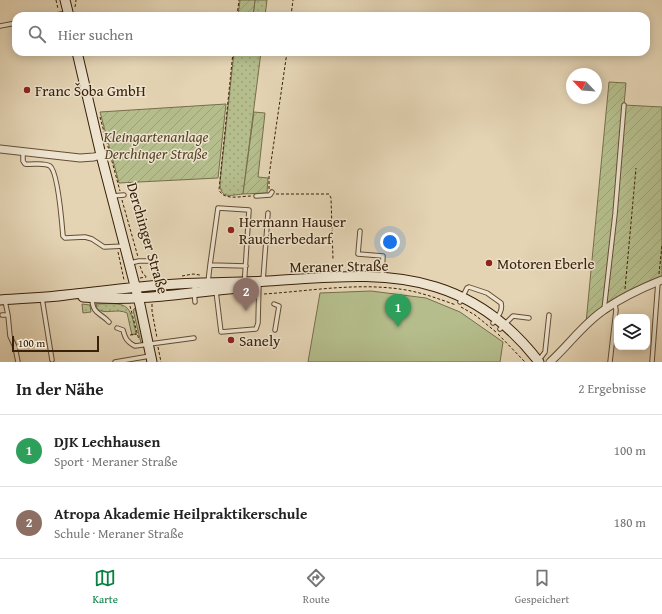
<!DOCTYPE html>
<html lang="de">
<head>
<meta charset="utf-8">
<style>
  :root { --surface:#fff; --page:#f6f6f6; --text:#222; --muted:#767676; --line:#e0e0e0; --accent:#0b8043 }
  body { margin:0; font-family:"Gentium Book Plus",serif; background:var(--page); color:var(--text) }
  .controls { position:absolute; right:12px; bottom:12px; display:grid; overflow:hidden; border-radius:8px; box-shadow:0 2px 10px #0003 }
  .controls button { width:36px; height:36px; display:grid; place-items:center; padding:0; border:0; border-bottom:1px solid var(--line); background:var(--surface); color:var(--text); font:20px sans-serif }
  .compass { position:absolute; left:566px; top:68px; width:36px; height:36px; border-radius:50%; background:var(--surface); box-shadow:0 2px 10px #0003; rotate:295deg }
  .scale { position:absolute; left:12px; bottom:10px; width:87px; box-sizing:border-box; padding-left:4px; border:2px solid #392009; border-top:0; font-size:11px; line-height:14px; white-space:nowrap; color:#392009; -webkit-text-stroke:3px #ede3ce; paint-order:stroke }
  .you { position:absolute; left:390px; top:242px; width:14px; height:14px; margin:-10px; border:3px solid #fff; border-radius:50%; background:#1a73e8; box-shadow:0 0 0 6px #1a73e833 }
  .badge { display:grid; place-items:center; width:26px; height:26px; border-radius:50%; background:var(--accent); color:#fff; font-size:13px; font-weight:700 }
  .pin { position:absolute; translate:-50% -33px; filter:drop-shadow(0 1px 2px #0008) }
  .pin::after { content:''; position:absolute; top:21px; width:14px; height:12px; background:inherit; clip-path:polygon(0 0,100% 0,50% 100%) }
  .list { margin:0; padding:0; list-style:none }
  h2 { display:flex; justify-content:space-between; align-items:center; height:52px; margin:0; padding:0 16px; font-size:17px }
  h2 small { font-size:13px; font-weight:400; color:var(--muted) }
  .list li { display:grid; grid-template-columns:26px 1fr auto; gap:12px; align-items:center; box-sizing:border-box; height:72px; padding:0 16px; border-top:1px solid var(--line) }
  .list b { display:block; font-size:15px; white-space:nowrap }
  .list p { margin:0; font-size:13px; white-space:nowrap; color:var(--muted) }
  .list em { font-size:13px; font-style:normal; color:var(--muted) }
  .icon { flex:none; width:22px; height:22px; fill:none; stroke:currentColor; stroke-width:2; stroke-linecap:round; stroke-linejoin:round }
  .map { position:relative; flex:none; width:662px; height:362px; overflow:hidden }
  .search { position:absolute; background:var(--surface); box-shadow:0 2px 10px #0003; left:12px; right:12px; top:12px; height:44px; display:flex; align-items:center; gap:10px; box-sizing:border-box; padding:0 14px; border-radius:12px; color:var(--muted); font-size:15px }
  .sheet { height:196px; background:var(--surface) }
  nav { display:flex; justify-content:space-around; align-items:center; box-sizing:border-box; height:56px; border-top:1px solid var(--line); background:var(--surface); font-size:11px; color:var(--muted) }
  nav a { display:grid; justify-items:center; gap:2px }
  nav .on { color:var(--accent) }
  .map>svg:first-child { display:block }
</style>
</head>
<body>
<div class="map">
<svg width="662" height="362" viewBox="0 0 662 362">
  <defs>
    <pattern id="grass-dots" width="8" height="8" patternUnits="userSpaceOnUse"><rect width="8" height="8" fill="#b5bd8c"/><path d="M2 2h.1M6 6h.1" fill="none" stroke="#9ca277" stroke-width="1.8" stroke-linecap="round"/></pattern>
    <pattern id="garden-furrows" width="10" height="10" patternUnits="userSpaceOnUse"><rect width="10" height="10" fill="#b5bd8c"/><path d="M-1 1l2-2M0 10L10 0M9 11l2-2" fill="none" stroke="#9ca277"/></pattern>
  </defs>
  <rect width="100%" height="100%" fill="#e4d4b4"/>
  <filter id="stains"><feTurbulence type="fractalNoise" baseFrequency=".005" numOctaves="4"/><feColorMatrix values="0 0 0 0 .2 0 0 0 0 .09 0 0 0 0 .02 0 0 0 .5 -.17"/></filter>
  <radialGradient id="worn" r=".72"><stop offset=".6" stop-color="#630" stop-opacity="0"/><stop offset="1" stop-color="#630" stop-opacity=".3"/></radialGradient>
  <path fill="url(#grass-dots)" stroke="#776e4a" d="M255,0H267L265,16H253Z
    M234,52H261L243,194C230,195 220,200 220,182Z
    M82,304L90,305L91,312L83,313Z
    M96,304C127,303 130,302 136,334L132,335L127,313C117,308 106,315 97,309Z
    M135,308L144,341L141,343L133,310Z"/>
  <path fill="#b5bd8c" stroke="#776e4a" d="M371,291L426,298L460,312L503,342L500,362H308L320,293Z"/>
  <path fill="url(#garden-furrows)" stroke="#776e4a" d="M240,0H255L253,16H238Z
    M609,82L626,83L624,105L662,107V280L586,323Z
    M226,104L218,178L119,183L100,112Z
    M254,112L265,113L258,177L268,178L267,193L243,194Z"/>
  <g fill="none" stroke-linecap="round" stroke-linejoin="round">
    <g stroke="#644d34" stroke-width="5.5">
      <path id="lane" d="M50,16L67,13
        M0,26L16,23
        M23,152V161L25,164C33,165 44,162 50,166C58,172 62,224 63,236L65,238L85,237L92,239L104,247L125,246
        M112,196L124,195
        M256,196L270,195L272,192
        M360,231L358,254L383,256L382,276
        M130,263L139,261H155
        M263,281L268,213
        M208,282L210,265
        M244,288L249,210L218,208L210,265L246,266
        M216,291L221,332L256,329L258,323L259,283
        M42,298L52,360
        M92,299C93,315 100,312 109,322
        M195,302L194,288L198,285
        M460,302L467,288L469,287L487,293L501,303C503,311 498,316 493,323
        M274,304L279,306L275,330
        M604,310L615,214L624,105
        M2,315H8L5,301
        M8,315L10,336L15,347L18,362
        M117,328L123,330C125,338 127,342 135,346L194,338
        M500,329L513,316L529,318
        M539,360L545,352L549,315
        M115,362L150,356
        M610,362L616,310L615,304
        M652,362L658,282"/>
    </g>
    <g stroke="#644d34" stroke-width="9">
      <path id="street" d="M0,149L80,158L94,157L101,155
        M550,362C569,345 583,324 604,310C622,297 642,288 662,280"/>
    </g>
    <g stroke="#392009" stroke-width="11">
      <path id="secondary" d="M65,0L69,16
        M77,52L101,155L140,305L152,362
        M83,297C135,302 186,293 238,288
        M0,300C22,298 44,298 66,295C103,291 140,286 177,284C207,282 238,283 268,281C323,278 382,270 436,287C478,300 512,327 539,362"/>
    </g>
    <path stroke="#392009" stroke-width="1" stroke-dasharray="3 2" stroke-linecap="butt" d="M56,0L58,9
      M75,7L76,0
      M237,16L239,0
      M291,16L293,0
      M233,52L219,190C224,201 241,196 252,196
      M100,117L120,191
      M269,189V176L287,52
      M276,194H329L331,198L333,259
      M122,200L138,257
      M118,252L124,280
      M140,266L143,274L148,278
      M659,274L662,245
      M182,276L193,274L200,275
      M140,278L146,277
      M625,289L636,168
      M264,294C311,291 359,282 406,290C423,293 439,299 456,305
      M242,295L255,294
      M152,304V311L157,338
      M130,306L139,340
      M461,307L475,315L496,332
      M498,334L525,362
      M130,335L137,334
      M158,347L161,362"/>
    <use href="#lane" stroke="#ede3ce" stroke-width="3.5"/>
    <use href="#street" stroke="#ede3ce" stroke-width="7"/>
    <use href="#secondary" stroke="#ede3ce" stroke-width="9"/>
  </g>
  <g fill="#8f2418" stroke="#ede3ce" stroke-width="1.5">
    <circle cx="27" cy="90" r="4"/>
    <circle cx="231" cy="230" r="4"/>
    <circle cx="489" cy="263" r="4"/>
    <circle cx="231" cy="340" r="4"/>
  </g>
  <g text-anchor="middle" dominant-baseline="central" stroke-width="3" stroke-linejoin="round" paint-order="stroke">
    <g font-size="15" fill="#392009" stroke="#ede3ce" text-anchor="start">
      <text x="35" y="90">Franc Šoba GmbH</text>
      <text x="239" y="221">Hermann Hauser<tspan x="239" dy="17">Raucherbedarf</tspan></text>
      <text x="497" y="263">Motoren Eberle</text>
      <text x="239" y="340">Sanely</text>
    </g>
    <g font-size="15" font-style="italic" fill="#58472a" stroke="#ede3ce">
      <text x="156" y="136">Kleingartenanlage<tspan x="156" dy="17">Derchinger Straße</tspan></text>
    </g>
    <g font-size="15" fill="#392009" stroke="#ede3ce">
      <text transform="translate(148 238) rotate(74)">Derchinger Straße</text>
      <text transform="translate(339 266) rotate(-1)">Meraner Straße</text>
    </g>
  </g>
  <rect width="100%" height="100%" filter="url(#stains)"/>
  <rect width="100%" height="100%" fill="url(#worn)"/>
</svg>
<div class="controls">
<button><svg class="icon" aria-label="layers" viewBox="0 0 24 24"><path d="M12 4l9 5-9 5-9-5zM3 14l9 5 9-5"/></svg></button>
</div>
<svg class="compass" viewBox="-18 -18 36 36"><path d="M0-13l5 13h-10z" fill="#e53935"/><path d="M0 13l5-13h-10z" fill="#767676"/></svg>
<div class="scale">100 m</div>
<div class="you"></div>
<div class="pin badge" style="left:398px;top:327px;background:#2e9e5b">1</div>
<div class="pin badge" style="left:246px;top:311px;background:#8d6e63">2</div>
<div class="search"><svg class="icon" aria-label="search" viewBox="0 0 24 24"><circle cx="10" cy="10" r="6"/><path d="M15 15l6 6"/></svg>Hier suchen</div>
</div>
<section class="sheet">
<h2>In der Nähe<small>2 Ergebnisse</small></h2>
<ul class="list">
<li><span class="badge" style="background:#2e9e5b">1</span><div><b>DJK Lechhausen</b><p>Sport · Meraner Straße</p></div><em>100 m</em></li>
<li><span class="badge" style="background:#8d6e63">2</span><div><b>Atropa Akademie Heilpraktikerschule</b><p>Schule · Meraner Straße</p></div><em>180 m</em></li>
</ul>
</section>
<nav>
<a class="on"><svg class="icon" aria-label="map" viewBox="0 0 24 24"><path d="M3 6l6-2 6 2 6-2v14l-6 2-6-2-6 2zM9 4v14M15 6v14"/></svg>Karte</a>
<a><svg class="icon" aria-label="directions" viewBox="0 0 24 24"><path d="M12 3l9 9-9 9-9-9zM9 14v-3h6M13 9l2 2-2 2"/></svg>Route</a>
<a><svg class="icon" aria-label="saved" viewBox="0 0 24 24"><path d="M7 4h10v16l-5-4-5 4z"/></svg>Gespeichert</a>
</nav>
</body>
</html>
